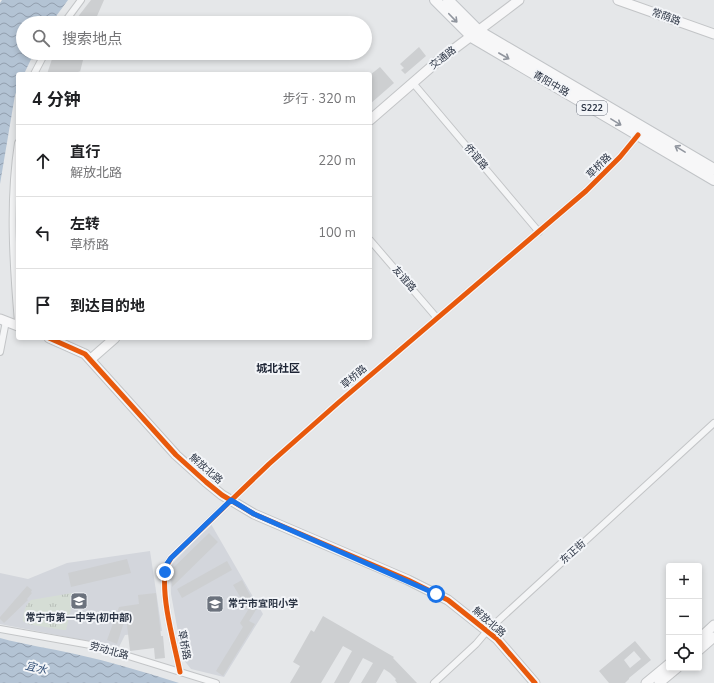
<!DOCTYPE html>
<html lang="zh">
<head>
<meta charset="utf-8">
<style>
  :root { --surface:#fff; --page:#f2f2f2; --text:#202124; --muted:#757577; --line:#e0e0e0 }
  body { margin:0; font-family:"Nunito Sans","Noto Sans SC",sans-serif; background:var(--page); color:var(--text) }
  .controls { position:absolute; right:12px; bottom:12px; display:grid; overflow:hidden; border-radius:4px; box-shadow:0 2px 6px #0003 }
  .controls button { width:36px; height:36px; display:grid; place-items:center; padding:0; border:0; border-bottom:1px solid var(--line); background:var(--surface); color:var(--text); font:20px sans-serif }
  .stop { position:absolute; width:12px; height:12px; margin:-9px; border:3px solid #1a73e8; border-radius:50%; background:#fff }
  .stop.end { background:#1a73e8; border-color:#fff; box-shadow:0 1px 4px #0008 }
  .list { margin:0; padding:0; list-style:none }
  h2 { display:flex; justify-content:space-between; align-items:center; height:52px; margin:0; padding:0 16px; font-size:17px }
  h2 small { font-size:13px; font-weight:400; color:var(--muted) }
  .list li { display:grid; grid-template-columns:26px 1fr auto; gap:12px; align-items:center; box-sizing:border-box; height:72px; padding:0 16px; border-top:1px solid var(--line) }
  .list b { display:block; font-size:15px; white-space:nowrap }
  .list p { margin:0; font-size:13px; white-space:nowrap; color:var(--muted) }
  .list em { font-size:13px; font-style:normal; color:var(--muted) }
  .icon { flex:none; width:22px; height:22px; fill:none; stroke:currentColor; stroke-width:2; stroke-linecap:round; stroke-linejoin:round }
  .map { position:relative; flex:none; width:714px; height:683px; overflow:hidden }
  .search { position:absolute; background:var(--surface); box-shadow:0 2px 6px #0003; left:16px; top:16px; width:356px; height:44px; display:flex; align-items:center; gap:10px; box-sizing:border-box; padding:0 14px; border-radius:22px; color:var(--muted); font-size:15px }
  .panel { position:absolute; background:var(--surface); box-shadow:0 2px 6px #0003; left:16px; top:72px; width:356px; height:268px; border-radius:4px }
  .map>svg:first-child { display:block }
</style>
</head>
<body>
<div class="map">
<svg width="714" height="683" viewBox="0 0 714 683">
  <defs>
    <pattern id="grass-tufts" width="24" height="20" patternUnits="userSpaceOnUse"><rect width="24" height="20" fill="#d5ddd5"/><path d="M3 7l-1-3M5 7V3M7 7l1-3M15 17l-1-3M17 17v-4M19 17l1-3" fill="none" stroke="#b7beb8"/></pattern>
    <pattern id="water-waves" width="16" height="10" patternUnits="userSpaceOnUse"><rect width="16" height="10" fill="#b3c3d4"/><path d="M0 5q4-4 8 0t8 0" fill="none" stroke="#929fae"/></pattern>
  </defs>
  <rect width="100%" height="100%" fill="#e5e7e9"/>
  <path fill="#d3d6dc" d="M211,524L263,614L224,677L191,669L183,659L171,594L170,566Z
    M150,551L162,631L125,635L119,647L0,624V573L28,579L67,563Z"/>
  <path fill="url(#grass-tufts)" d="M72,593L74,596L66,630H63L28,624L23,621C23,613 25,606 31,600Z"/>
  <path fill="url(#water-waves)" d="M2,0H68L51,23H23V53H34L24,74H18V88L15,95L0,184V248V3Z
    M0,638C25,645 50,648 75,654C111,662 145,672 179,683H0Z"/>
  <path fill="#cdcfd1" fill-rule="evenodd" d="M91,0H104L94,23H71L74,17L77,18Z
    M419,47L426,56L405,74L401,70L404,68L400,64Z
    M54,53H66L83,60L80,72L79,71L78,74H47Z
    M380,67L394,83L370,104V75Z
    M209,533L218,542L172,587L171,570Z
    M127,559L131,573L71,587L68,573Z
    M227,561L232,570L182,598L177,589Z
    M242,580L257,608L249,621L255,624L223,676L216,671L243,627L240,623L248,610L233,585Z
    M27,586L32,590L31,592L32,593L27,599L28,600L4,623L0,619V617Z
    M156,593L161,636H163L165,658L155,659L154,648L130,651L126,616L117,644L107,640L119,607L139,604L138,595Z
    M323,616L394,657L393,658L417,683H397L395,680L396,679L390,673L384,669L376,683H361L373,663L363,658L349,683H334L352,651L343,646L321,683H290L300,666L293,662L311,630L314,632Z
    M635,641L651,660L629,678V679L625,683H609L599,671ZM634,651L641,659L630,668L624,660Z"/>
  <g fill="none" stroke-linecap="round" stroke-linejoin="round">
    <g stroke="#c3c5c7" stroke-width="8">
      <path id="street" d="M64,23L81,0
        M34,74L45,53
        M413,83L539,232
        M18,143C9,201 13,264 18,322
        M370,240L437,318
        M0,352L6,321
        M0,629L96,646L216,683
        M180,672C174,642 162,603 165,572C165,567 168,563 171,558L269,464L338,403L586,191L620,157L638,135
        M434,683L476,644L487,631L714,423"/>
    </g>
    <g stroke="#c3c5c7" stroke-width="11">
      <path id="secondary" d="M618,0L714,34
        M370,120L438,61L519,0
        M0,319L18,326
        M49,338L85,354L176,455L206,482L222,495L254,514L408,580L448,600L497,639L535,683
        M91,359L115,338
        M699,639L714,625
        M699,650L714,637
        M646,683L669,664
        M659,683L677,668"/>
    </g>
    <g stroke="#c1c4c7" stroke-width="12">
      <path id="primary" d="M435,0L473,38L714,180
        M448,0L479,31L714,169"/>
    </g>
    <use href="#street" stroke="#f4f5f6" stroke-width="6"/>
    <use href="#secondary" stroke="#f7f7f8" stroke-width="9"/>
    <use href="#primary" stroke="#f7f7f8" stroke-width="10"/>
    <g stroke="#f3f5f8" stroke-width="8">
      <path id="cycleway" d="M49,338L85,354L176,455L206,482L222,495L254,514L408,580L448,600L497,639L535,683
        M180,672C174,642 162,603 165,572C165,567 168,563 171,558L269,464L338,403L586,191L620,157L638,135"/>
    </g>
    <use href="#cycleway" stroke="#e8590c" stroke-width="5"/>
  </g>
  <defs><path id="oneway-shaft" d="M-6 0H5M1.5-3L5.5 0L1.5 3" fill="none" stroke-width="1.6" stroke-linecap="round" stroke-linejoin="round"/></defs>
  <g stroke="#90959e">
    <use href="#oneway-shaft" transform="translate(453 18) rotate(46)"/>
    <use href="#oneway-shaft" transform="translate(504 56) rotate(30)"/>
    <use href="#oneway-shaft" transform="translate(616 122) rotate(31)"/>
    <use href="#oneway-shaft" transform="translate(680 149) rotate(-149)"/>
  </g>
  <g fill="none" stroke-linecap="round" stroke-linejoin="round">
    <path stroke="#1a73e8" stroke-width="5" d="M165,572L166,565L171,558L231,500L254,514L436,594"/>
  </g>
  <defs>
    <g id="school-square" transform="scale(0.9)"><rect x="-9" y="-9" width="18" height="18" rx="4" fill="#6b727d" stroke="#f3f5f8"/><path d="M0-5L7-2L0 1L-7-2ZM-4 1L0 2.5L4 1V4Q0 6-4 4Z" fill="#fff"/></g>
  </defs>
  <g fill-rule="evenodd">
    <use href="#school-square" x="79" y="601"/>
    <use href="#school-square" x="215" y="604"/>
  </g>
  <g text-anchor="middle" dominant-baseline="central" stroke-width="4" stroke-linejoin="round" paint-order="stroke">
    <rect fill="#f3f5f8" stroke="#666d79" stroke-width="1" x="577" y="101" width="30" height="14" rx="3"/>
    <g font-size="9" font-weight="bold" fill="#2a3343">
      <text x="592" y="108">S222</text>
    </g>
    <g font-size="10" fill="#2a3343" stroke="#f3f5f8">
      <text transform="translate(666 17) rotate(20)">常荫路</text>
      <text transform="translate(443 58) rotate(-38)">交通路</text>
      <text transform="translate(551 84) rotate(30)">青阳中路</text>
      <text transform="translate(476 157) rotate(50)">侨谊路</text>
      <text transform="translate(599 166) rotate(-45)">草桥路</text>
      <text transform="translate(404 279) rotate(49)">友谊路</text>
      <text transform="translate(354 377) rotate(-40)">草桥路</text>
      <text transform="translate(206 469) rotate(41)">解放北路</text>
      <text transform="translate(573 552) rotate(-42)">东正街</text>
      <text transform="translate(489 622) rotate(41)">解放北路</text>
      <text transform="translate(184 645) rotate(79)">草桥路</text>
      <text transform="translate(109 651) rotate(15)">劳动北路</text>
    </g>
    <g font-size="10" font-weight="bold" fill="#2a3343" stroke="#f3f5f8" text-anchor="start">
      <text x="228" y="604">常宁市宜阳小学</text>
      <text x="79" y="618" text-anchor="middle">常宁市第一中学(初中部)</text>
    </g>
    <g font-size="11" font-weight="bold" fill="#1d2434" stroke="#f3f5f8">
      <text x="278" y="368">城北社区</text>
    </g>
    <g font-size="11" font-style="italic" fill="#345178" stroke="#f3f5f8">
      <text transform="translate(36 668) rotate(14)">宜水</text>
    </g>
  </g>
</svg>
<div class="controls">
<button>+</button>
<button>−</button>
<button><svg class="icon" aria-label="locate" viewBox="0 0 24 24"><circle cx="12" cy="12" r="6"/><path d="M12 2v4M12 18v4M2 12h4M18 12h4"/></svg></button>
</div>
<div class="stop" style="left:436px;top:594px"></div>
<div class="stop end" style="left:165px;top:572px"></div>
<div class="search"><svg class="icon" aria-label="search" viewBox="0 0 24 24"><circle cx="10" cy="10" r="6"/><path d="M15 15l6 6"/></svg>搜索地点</div>
<section class="panel">
<h2>4 分钟<small>步行 · 320 m</small></h2>
<ul class="list">
<li><svg class="icon" aria-label="ahead" viewBox="0 0 24 24"><path d="M12 20V5M6 11l6-6 6 6"/></svg><div><b>直行</b><p>解放北路</p></div><em>220 m</em></li>
<li><svg class="icon" aria-label="left" viewBox="0 0 24 24"><path d="M17 20v-9H6M10 6l-5 5 5 5"/></svg><div><b>左转</b><p>草桥路</p></div><em>100 m</em></li>
<li><svg class="icon" aria-label="arrive" viewBox="0 0 24 24"><path d="M6 21V4h12l-3 4 3 4H6"/></svg><div><b>到达目的地</b></div></li>
</ul>
</section>
</div>
</body>
</html>
